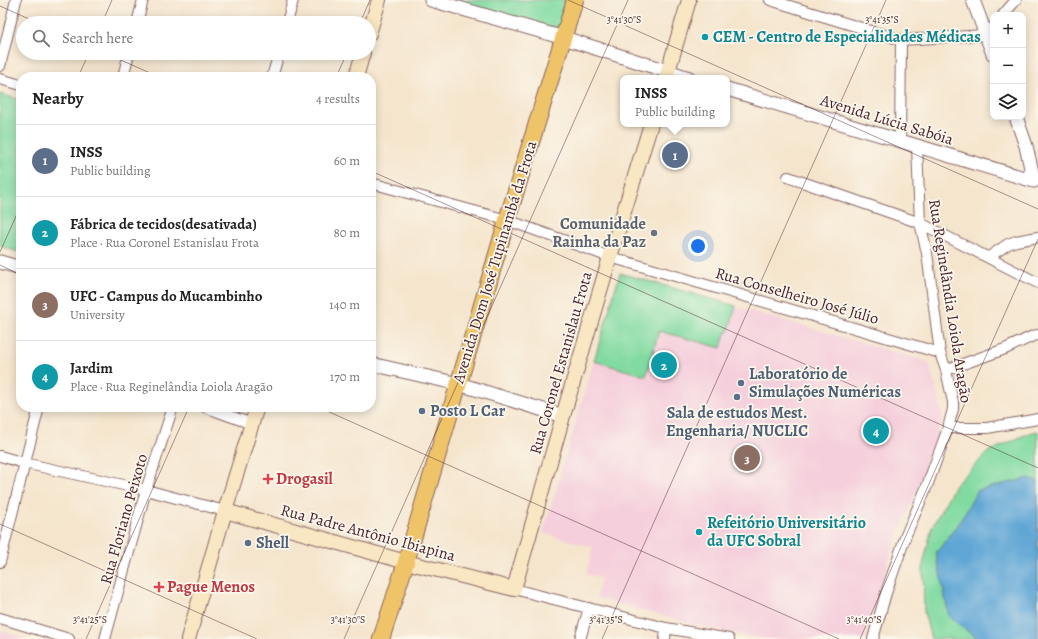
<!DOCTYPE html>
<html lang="en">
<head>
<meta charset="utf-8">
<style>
  :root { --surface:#fff; --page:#f2f2f2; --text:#222; --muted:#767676; --line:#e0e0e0; --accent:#111827 }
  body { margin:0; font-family:Alegreya,serif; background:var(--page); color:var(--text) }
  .controls { position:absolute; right:12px; top:12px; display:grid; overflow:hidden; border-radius:8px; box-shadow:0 2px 10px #0003 }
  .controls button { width:36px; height:36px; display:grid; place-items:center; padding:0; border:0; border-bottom:1px solid var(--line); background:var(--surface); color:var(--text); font:20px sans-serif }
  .you { position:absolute; left:698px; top:246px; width:14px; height:14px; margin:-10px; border:3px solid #fff; border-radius:50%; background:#1a73e8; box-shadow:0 0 0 6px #1a73e833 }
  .badge { display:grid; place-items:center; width:26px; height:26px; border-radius:50%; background:var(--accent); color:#fff; font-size:13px; font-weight:700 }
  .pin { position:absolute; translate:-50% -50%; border:2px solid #fff; box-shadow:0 1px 4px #0006 }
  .popup { position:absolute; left:620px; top:75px; width:110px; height:52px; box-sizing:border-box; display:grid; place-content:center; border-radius:8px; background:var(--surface); filter:drop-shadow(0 1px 3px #0005); font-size:13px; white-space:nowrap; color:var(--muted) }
  .popup b { font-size:15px; color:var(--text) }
  .popup::after { content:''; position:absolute; left:50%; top:100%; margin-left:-8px; border:8px solid transparent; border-top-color:var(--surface) }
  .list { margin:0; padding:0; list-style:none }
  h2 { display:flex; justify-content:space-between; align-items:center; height:52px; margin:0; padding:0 16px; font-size:17px }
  h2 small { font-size:13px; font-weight:400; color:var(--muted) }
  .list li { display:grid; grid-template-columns:26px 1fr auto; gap:12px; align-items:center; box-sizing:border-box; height:72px; padding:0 16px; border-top:1px solid var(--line) }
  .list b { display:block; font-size:15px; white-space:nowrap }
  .list p { margin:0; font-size:13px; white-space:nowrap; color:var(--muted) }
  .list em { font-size:13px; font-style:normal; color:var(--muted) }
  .icon { flex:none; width:22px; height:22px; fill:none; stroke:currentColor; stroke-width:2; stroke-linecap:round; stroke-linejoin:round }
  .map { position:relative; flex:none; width:1038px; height:639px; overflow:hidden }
  .search { position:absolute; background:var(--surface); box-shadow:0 2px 10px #0003; left:16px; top:16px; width:360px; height:44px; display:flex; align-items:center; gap:10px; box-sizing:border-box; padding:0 14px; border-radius:22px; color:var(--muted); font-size:15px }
  .panel { position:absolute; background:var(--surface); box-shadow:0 2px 10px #0003; left:16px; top:72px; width:360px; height:340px; border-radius:16px }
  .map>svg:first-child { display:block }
</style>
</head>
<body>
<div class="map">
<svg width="1038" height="639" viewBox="0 0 1038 639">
  <rect width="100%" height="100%" fill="#fbf7ec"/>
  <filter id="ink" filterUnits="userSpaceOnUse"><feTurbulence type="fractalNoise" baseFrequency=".025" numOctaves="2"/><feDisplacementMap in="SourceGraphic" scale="8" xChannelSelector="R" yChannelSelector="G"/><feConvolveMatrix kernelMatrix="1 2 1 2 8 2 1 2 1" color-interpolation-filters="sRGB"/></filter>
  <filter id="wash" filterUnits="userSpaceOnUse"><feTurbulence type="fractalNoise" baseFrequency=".012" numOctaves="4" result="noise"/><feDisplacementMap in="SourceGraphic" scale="16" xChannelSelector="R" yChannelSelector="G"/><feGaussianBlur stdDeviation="0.9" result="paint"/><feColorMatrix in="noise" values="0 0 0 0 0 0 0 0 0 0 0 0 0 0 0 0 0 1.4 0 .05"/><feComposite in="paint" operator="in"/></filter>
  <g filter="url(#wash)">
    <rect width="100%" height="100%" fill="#f5e5cd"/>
    <path fill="#f5cfdc" d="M620,273L929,362L943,418L917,490L893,547L864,639H769L753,637L692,624L596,598L601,578L586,574L593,547L543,533Z
      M0,631L28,639H0Z"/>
    <path fill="#81daa0" stroke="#667c66" d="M453,0H568L560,31Z
      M0,94L21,100V253L0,246Z
      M620,273L736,306L728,333H725L721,348L659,331L646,376L594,361Z
      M1038,431V639H931L924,612L923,565L932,527L955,485L988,452L1029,433Z"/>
    <path fill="#5ea6d5" stroke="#546280" d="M1029,478L1038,482V639H978L949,617L936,553L959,523L978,490Z"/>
  </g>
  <g filter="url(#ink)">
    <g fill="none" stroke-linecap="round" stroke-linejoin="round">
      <g stroke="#866464" stroke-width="12">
        <path id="minor" d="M770,0L901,40L986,35L993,27
          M1003,15L1016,0
          M137,23L143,0
          M287,23L293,0
          M0,66L16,0
          M123,77L129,53
          M272,77L279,53
          M0,79L21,85
          M900,141L901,40
          M788,177L920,223L1038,283
          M371,183L507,220L610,257L940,353
          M989,257L1008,244L1016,241L1038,237
          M946,370L1005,349L1033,336L1038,335
          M205,407L252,424
          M948,428H987L1038,419
          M0,456L24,463L146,490L225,511
          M0,562L39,407
          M514,589L666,628L729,639
          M0,618L69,639
          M105,639L146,490L173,407
          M580,639L589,608
          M665,639L666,628
          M873,639L886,593L906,535L927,486L948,428L953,409V402L946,370L940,353L927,253L920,223L917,146"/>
      </g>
      <g stroke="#866464" stroke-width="15">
        <path id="tertiary" d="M431,0L564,38L689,78
          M973,0L993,54
          M727,89L1034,181L1026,146L1016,117
          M0,262L21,268
          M371,364L459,384L563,416"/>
      </g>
      <g stroke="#866464" stroke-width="16">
        <path id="secondary" d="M369,34L379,0
          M356,77L363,53
          M666,78L689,0
          M225,511L406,562L514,589L563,416L610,257L651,124
          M188,639L225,511L257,407"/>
      </g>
      <g stroke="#866464" stroke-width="18">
        <path id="primary" d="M381,639L406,562L507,220L575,0"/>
      </g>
      <use href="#minor" stroke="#fff" stroke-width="10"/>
      <use href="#tertiary" stroke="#fff" stroke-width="13"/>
      <use href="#secondary" stroke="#f9e7c3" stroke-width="14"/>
      <use href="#primary" stroke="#efc469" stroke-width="16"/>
    </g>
  </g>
  <path fill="none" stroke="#4a1f2b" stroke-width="1" stroke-opacity="0.45" d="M568,0L1038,209M0,6L38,23M102,23L112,0M360,23L370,0M105,53L159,77M78,77L89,53M336,77L347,53M371,171L1038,468M0,252L21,205M0,265L21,275M318,407L839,639M0,524L257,639M86,639L189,407M344,639L628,0M602,639L886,0M860,639L1038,239"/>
  <g fill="#0f9aa8" stroke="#fbf7ec" stroke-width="1.5">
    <circle cx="705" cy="37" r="4"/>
    <circle cx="699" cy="532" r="4"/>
  </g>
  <circle fill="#6b7280" stroke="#fbf7ec" stroke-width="1.5" cx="654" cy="233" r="4"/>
  <g fill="#5c6f8a" stroke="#fbf7ec" stroke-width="1.5">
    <circle cx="741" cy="383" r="4"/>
    <circle cx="737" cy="397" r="4"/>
    <circle cx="422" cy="411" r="4"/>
    <circle cx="248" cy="543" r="4"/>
  </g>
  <g fill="#e0444e" stroke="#fbf7ec" stroke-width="1.5">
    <path d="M266 473h4v4h4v4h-4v4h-4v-4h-4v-4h4z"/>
    <path d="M157 581h4v4h4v4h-4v4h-4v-4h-4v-4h4z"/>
  </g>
  <g text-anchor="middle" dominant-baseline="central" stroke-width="3.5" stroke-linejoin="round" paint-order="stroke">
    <g font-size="16" font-weight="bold" fill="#0d838f" stroke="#fbf7ec" text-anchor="start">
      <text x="713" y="37">CEM - Centro de Especialidades Médicas</text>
      <text x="707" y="523">Refeitório Universitário<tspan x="707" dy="18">da UFC Sobral</tspan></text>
    </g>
    <g font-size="16" fill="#4a1f2b" stroke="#fbf7ec">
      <text transform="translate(887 120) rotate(17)">Avenida Lúcia Sabóia</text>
      <text transform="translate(495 262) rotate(-73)">Avenida Dom José Tupinambá da Frota</text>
      <text transform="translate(797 296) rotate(16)">Rua Conselheiro José Júlio</text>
      <text transform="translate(950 301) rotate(81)">Rua Reginelândia Loiola Aragão</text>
      <text transform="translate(561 363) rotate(-74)">Rua Coronel Estanislau Frota</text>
      <text transform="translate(124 519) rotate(-74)">Rua Floriano Peixoto</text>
      <text transform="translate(368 533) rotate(15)">Rua Padre Antônio Ibiapina</text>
    </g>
    <g font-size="16" font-weight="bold" fill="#5b616d" stroke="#fbf7ec" text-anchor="end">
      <text x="646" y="224">Comunidade<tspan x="646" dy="18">Rainha da Paz</tspan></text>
    </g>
    <g font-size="16" font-weight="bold" fill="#4e5e75" stroke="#fbf7ec" text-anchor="start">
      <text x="749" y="374">Laboratório de<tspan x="749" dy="18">Simulações Numéricas</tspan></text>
      <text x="430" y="411">Posto L Car</text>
      <text x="737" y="413" text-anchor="middle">Sala de estudos Mest.<tspan x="737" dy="18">Engenharia/ NUCLIC</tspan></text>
      <text x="256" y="543">Shell</text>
    </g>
    <g font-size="16" font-weight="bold" fill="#be3a42" stroke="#fbf7ec" text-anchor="start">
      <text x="276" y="479">Drogasil</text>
      <text x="167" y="587">Pague Menos</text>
    </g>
  </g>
  <g font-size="10" text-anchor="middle" fill="#4a1f2b" stroke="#fbf7ec" stroke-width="3.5" stroke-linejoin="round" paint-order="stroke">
    <text x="624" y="23">3°41'30"S</text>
    <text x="882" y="23">3°41'35"S</text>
    <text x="90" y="623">3°41'25"S</text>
    <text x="348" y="623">3°41'30"S</text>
    <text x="606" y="623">3°41'35"S</text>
    <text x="864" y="623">3°41'40"S</text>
  </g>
</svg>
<div class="controls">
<button>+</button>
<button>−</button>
<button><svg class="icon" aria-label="layers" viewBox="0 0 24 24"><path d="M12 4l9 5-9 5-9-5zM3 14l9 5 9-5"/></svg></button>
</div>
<div class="you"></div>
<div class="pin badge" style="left:675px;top:155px;background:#5c6f8a">1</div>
<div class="popup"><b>INSS</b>Public building</div>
<div class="pin badge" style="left:664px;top:365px;background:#0f9aa8">2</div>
<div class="pin badge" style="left:747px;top:458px;background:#8d6e63">3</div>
<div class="pin badge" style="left:876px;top:431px;background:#0f9aa8">4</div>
<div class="search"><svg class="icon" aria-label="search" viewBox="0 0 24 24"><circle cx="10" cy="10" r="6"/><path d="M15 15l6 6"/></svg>Search here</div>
<section class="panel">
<h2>Nearby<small>4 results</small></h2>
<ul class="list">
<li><span class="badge" style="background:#5c6f8a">1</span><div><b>INSS</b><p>Public building</p></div><em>60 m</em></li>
<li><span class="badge" style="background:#0f9aa8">2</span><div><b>Fábrica de tecidos(desativada)</b><p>Place · Rua Coronel Estanislau Frota</p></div><em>80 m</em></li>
<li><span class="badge" style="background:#8d6e63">3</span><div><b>UFC - Campus do Mucambinho</b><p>University</p></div><em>140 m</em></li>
<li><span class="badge" style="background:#0f9aa8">4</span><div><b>Jardim</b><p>Place · Rua Reginelândia Loiola Aragão</p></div><em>170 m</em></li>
</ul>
</section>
</div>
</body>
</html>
